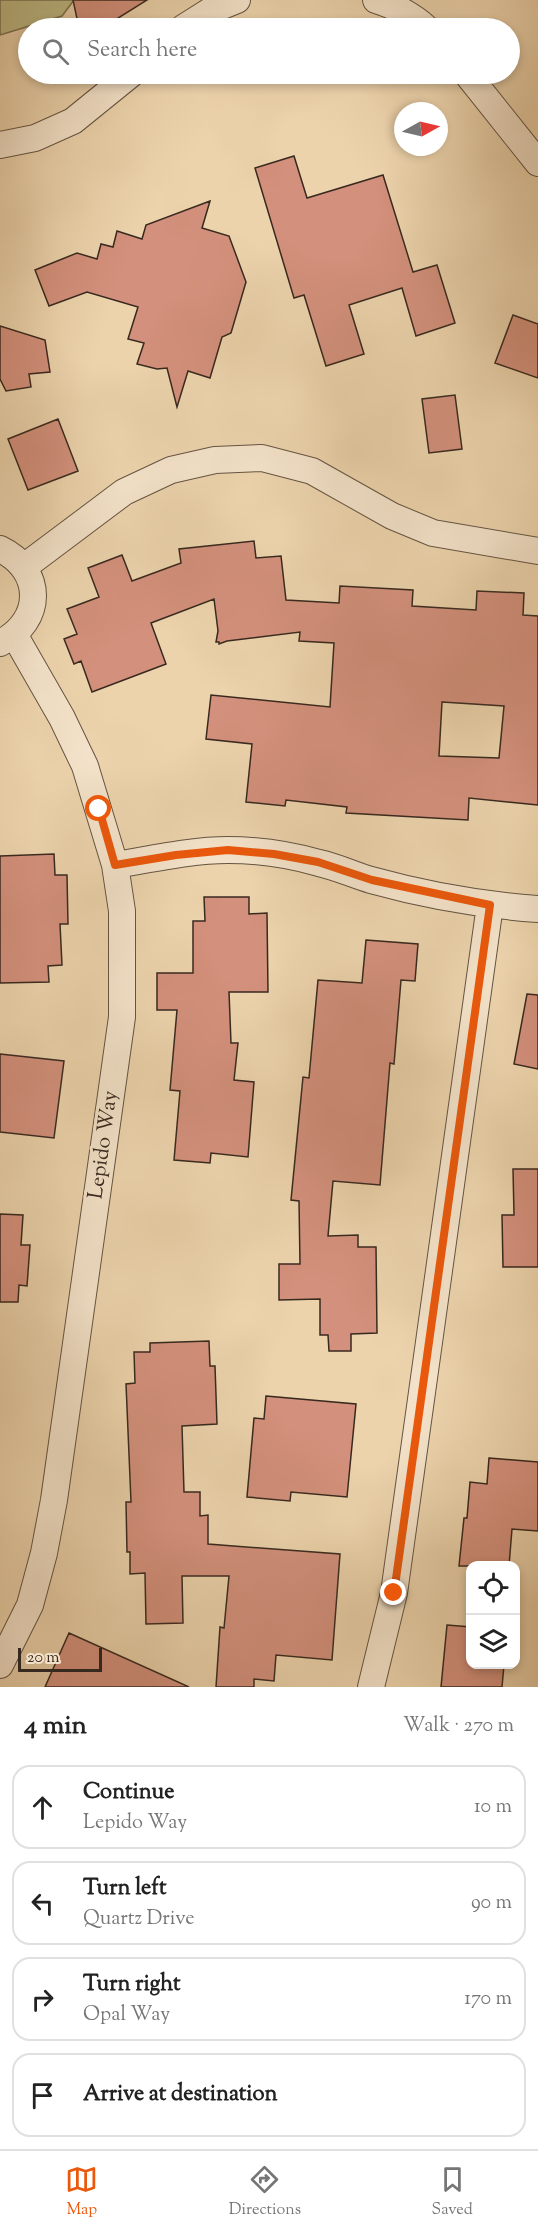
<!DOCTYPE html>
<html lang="en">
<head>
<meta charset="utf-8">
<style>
  :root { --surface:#fff; --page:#f2f2f2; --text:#222; --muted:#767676; --line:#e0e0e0; --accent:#ea580c }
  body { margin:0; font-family:"Sorts Mill Goudy",serif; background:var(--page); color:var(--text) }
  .controls { position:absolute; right:18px; bottom:18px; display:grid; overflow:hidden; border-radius:12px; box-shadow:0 3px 9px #0003 }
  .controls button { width:54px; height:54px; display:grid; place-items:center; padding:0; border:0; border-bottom:2px solid var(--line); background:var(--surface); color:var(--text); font:30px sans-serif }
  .compass { position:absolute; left:394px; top:102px; width:54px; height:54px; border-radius:50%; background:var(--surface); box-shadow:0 3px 9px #0003; rotate:82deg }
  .scale { position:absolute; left:18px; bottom:15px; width:84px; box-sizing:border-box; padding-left:6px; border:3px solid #38291f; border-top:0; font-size:16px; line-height:21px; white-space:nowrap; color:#38291f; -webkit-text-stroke:4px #f3e2c9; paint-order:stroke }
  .stop { position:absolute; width:18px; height:18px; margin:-14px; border:4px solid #ea580c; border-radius:50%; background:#fff }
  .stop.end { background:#ea580c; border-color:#fff; box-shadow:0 2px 6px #0008 }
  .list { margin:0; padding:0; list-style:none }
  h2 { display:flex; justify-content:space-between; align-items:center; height:78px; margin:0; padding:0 24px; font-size:26px }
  h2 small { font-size:20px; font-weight:400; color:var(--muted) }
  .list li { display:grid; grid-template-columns:39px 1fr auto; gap:18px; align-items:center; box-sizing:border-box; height:84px; margin:0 12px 12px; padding:0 12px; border:2px solid var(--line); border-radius:18px }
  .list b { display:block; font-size:22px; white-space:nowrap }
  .list p { margin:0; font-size:20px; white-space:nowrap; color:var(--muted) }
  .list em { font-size:20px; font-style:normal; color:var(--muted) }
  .icon { flex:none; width:33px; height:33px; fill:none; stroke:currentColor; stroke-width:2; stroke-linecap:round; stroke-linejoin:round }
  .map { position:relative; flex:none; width:538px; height:1687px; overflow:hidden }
  .search { position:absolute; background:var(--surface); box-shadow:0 3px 9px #0003; left:18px; right:18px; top:18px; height:66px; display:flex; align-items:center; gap:15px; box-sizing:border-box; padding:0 21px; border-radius:33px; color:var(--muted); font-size:22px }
  .sheet { height:462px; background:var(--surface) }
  nav { display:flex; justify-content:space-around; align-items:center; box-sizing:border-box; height:84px; border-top:2px solid var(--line); background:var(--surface); font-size:16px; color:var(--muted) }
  nav a { display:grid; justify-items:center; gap:3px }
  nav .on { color:var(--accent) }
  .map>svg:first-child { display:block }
</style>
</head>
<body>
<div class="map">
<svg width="538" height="1687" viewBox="0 0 538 1687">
  <rect width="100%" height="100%" fill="#ecd3ac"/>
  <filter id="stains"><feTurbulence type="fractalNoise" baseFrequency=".00333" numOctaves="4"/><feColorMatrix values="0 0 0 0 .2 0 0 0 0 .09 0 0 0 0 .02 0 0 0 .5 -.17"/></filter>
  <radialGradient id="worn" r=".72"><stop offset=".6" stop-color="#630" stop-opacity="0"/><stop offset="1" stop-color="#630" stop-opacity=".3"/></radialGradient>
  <path fill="#bdbb86" stroke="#7a7252" stroke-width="1.5" d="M0,0H74L62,16L0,35Z"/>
  <path fill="#d3907c" stroke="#38291f" stroke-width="1.5" fill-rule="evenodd" d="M73,0H147L107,25L90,28H79Z
    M294,156L307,198L383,175L413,272L437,265L455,323L416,336L402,288L349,305L364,354L326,366L304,295L294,298L255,168Z
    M210,201L202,228L229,236L246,282L231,333L222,337L210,378L188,371L177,407L167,368L157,369L137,364L144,343L128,339L138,307L87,292L49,306L35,270L77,253L97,259L101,244L113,247L117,231L142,239L146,225Z
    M513,315L538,324V378L495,363Z
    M0,326L45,340L50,372L29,374L31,387L6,391L0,379Z
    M455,395L462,449L429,453L422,399Z
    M58,419L78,471L28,490L8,439Z
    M254,541L256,558L281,556L286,600L339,603L340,586L413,590L412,606L476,610L477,591L524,593L523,615L538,616V805L469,798L468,820L346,813L347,807L286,800L285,806L246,802L252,744L206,739L211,695L330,707L334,643L299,641L300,632L227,641L219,644V642H216L218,631L214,599L151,623L166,664L92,692L81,661L74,664L64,639L77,634L67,609L99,597L88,568L122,555L132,581L181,563L179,549ZM442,702L504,706L499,758L439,756Z
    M54,854L55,875H67L68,924H60L62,965L48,966L49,982L0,983V856Z
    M204,897H249V914L267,913L268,992H229L231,1043H238L234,1080L254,1082L248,1157L211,1153L210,1163L174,1160L180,1091L170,1090L177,1010H157V973H193V921H205Z
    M366,940L418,944L415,981L401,980L394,1064L390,1063L380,1185L333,1181L328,1236L358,1235V1247H376L377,1333L351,1334V1351H329L328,1335H320V1299L279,1300V1264H300L299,1201L291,1200L303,1077L309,1078L318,980L362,983Z
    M527,994L538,995V1069L514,1064Z
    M0,1054L64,1061L54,1138L0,1132Z
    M513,1169H538V1267H503L502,1215H514Z
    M0,1214L23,1215L21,1245H30L27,1286L19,1285L18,1302H0Z
    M209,1341L210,1366H215L217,1424L182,1426L184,1492H200V1516L208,1515V1544L340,1554L332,1660L276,1655L274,1681L254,1679V1687H216L220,1627L224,1628L229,1576H182L183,1623L146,1624L145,1573L130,1574V1552H127L126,1502H131L126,1384L135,1383L134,1352H150V1343Z
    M266,1396L356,1404L347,1497L291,1492L290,1501L247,1497L254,1418L264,1419Z
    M489,1458L538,1462V1531L512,1529L509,1566H459L464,1518H467L470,1482L487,1484Z
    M447,1625L471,1627V1665H504L502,1687H441Z
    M69,1633L189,1687H45Z"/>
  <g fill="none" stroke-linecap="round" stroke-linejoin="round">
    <g stroke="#655442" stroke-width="28">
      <path id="street" d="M376,0C393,5 413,16 426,28
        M183,28L210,11L237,0
        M467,74L538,163
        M0,145L35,138L73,121L131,74
        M0,549C44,570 44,621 0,643
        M24,567L124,492L171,470L215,460L262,458L312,471L392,516L433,533L538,551
        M115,865C152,859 191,850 228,850C258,850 291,855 319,863C337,867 354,875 371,880C425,895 482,905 538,909
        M0,1665L30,1605L44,1553L54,1500L122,1017V911L115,865L85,766L62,718L15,636
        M371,1687L394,1593L490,905"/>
    </g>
    <use href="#street" stroke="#f3e2c9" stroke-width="26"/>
  </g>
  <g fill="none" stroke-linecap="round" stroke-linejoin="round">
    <path stroke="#ea580c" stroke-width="8" d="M99,809L115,865L176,855L228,850L274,854L318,862L372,880L490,905L394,1593"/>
  </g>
  <g text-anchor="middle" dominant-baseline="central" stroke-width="6" stroke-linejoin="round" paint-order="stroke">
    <g font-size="21" fill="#38291f" stroke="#f3e2c9">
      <text transform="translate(104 1145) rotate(-82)">Lepido Way</text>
    </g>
  </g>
  <rect width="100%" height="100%" filter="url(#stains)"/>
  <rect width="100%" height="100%" fill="url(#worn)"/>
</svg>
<div class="controls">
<button><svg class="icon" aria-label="locate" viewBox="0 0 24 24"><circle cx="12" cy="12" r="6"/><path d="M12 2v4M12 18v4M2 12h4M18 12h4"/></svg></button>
<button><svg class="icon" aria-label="layers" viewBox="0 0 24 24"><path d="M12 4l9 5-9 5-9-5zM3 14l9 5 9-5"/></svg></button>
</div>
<svg class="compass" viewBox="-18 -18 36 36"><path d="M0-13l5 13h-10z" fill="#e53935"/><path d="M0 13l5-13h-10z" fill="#767676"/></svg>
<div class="scale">20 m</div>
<div class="stop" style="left:99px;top:809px"></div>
<div class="stop end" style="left:394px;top:1593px"></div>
<div class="search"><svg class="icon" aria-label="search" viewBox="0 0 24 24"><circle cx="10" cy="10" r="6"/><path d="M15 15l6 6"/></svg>Search here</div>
</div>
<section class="sheet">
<h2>4 min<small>Walk · 270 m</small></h2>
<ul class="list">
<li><svg class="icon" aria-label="ahead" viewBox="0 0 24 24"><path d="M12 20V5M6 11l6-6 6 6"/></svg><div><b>Continue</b><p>Lepido Way</p></div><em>10 m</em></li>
<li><svg class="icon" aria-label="left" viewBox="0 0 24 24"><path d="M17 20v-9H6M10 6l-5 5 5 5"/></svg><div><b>Turn left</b><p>Quartz Drive</p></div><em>90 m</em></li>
<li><svg class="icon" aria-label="right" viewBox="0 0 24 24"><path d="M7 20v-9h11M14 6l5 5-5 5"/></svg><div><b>Turn right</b><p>Opal Way</p></div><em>170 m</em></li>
<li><svg class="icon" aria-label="arrive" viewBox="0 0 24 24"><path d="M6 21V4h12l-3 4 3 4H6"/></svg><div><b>Arrive at destination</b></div></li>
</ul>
</section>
<nav>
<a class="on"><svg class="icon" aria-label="map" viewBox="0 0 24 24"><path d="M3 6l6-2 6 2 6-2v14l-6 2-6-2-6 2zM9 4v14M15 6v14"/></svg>Map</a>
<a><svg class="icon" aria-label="directions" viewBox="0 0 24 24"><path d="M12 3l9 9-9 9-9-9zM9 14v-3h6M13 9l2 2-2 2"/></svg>Directions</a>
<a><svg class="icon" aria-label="saved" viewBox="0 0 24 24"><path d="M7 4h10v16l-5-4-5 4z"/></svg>Saved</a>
</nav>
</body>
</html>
